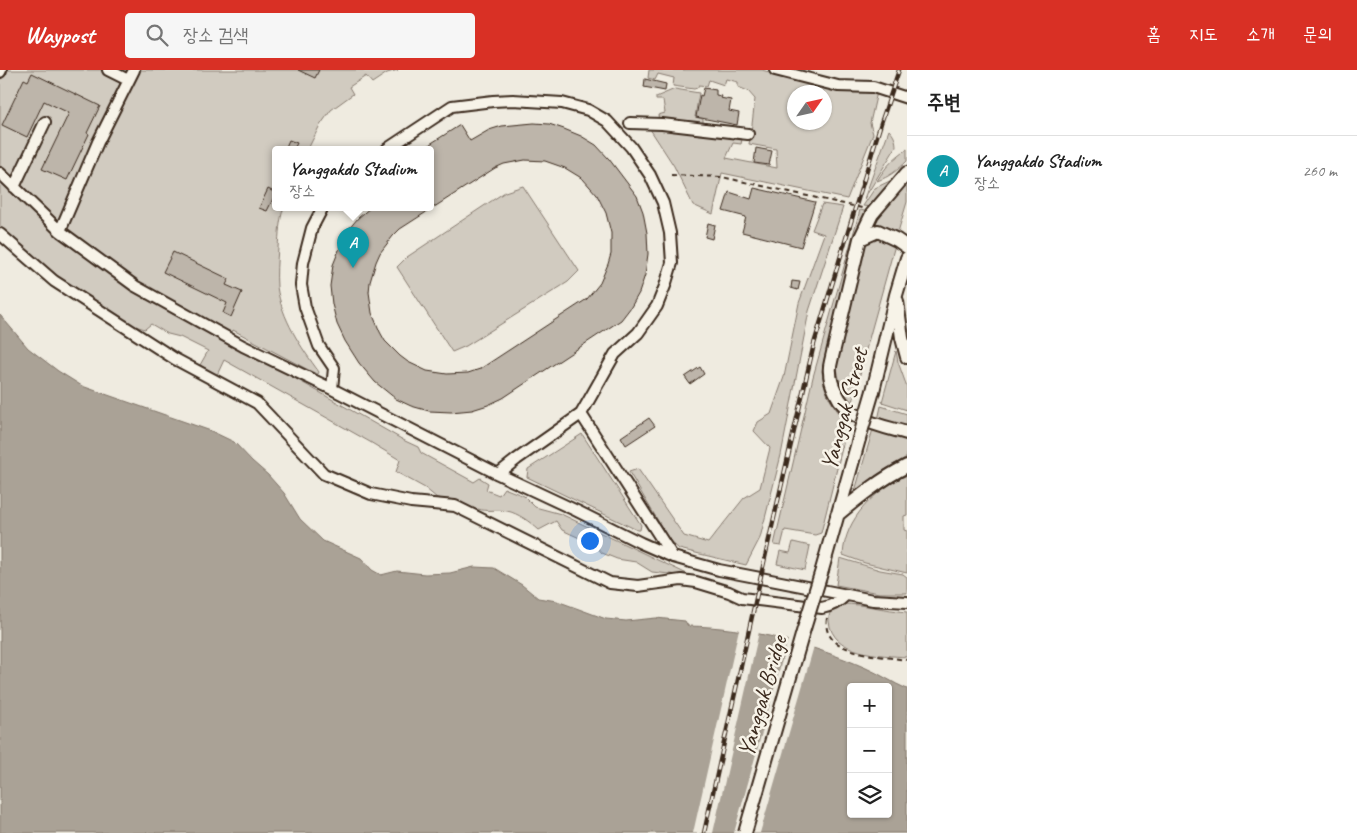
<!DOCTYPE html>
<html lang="ko">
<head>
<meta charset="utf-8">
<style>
  :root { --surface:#fff; --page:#f6f6f6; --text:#222; --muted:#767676; --line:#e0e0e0; --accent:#d93025 }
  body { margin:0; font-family:Caveat,"Poor Story",sans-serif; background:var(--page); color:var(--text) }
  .controls { position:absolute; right:15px; bottom:15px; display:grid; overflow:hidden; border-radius:5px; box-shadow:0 1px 4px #0004 }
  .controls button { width:45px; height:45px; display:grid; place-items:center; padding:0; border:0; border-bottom:1px solid var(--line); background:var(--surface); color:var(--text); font:25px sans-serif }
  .compass { position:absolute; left:787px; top:15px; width:45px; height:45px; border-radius:50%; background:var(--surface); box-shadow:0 1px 4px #0004; rotate:56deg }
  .you { position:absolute; left:589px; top:470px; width:18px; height:18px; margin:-12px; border:4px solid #fff; border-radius:50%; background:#1a73e8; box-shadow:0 0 0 8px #1a73e833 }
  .badge { display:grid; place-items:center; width:32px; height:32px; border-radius:50%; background:var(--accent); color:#fff; font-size:16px; font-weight:700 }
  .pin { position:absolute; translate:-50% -41px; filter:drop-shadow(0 1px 2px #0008) }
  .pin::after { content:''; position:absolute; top:26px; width:18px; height:15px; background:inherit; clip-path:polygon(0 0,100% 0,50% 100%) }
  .popup { position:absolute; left:272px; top:76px; width:162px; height:65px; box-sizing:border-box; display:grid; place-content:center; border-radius:5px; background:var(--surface); filter:drop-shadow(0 1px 4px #0005); font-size:16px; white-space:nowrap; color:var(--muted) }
  .popup b { font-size:19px; color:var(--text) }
  .popup::after { content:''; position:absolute; left:50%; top:100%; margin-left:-10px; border:10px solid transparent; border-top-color:var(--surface) }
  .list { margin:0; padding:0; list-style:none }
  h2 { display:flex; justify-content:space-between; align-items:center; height:65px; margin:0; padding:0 20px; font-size:21px }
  h2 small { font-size:16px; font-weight:400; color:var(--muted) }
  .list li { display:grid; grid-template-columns:32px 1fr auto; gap:15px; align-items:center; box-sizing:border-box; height:70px; padding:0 20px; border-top:1px solid var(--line) }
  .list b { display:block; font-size:19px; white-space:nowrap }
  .list p { margin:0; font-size:16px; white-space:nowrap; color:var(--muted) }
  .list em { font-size:16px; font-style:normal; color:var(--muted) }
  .icon { flex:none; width:28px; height:28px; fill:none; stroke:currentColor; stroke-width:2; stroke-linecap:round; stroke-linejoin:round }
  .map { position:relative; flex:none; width:907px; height:763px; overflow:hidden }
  header { display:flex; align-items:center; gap:30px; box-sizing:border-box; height:70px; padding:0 25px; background:var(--accent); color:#fff }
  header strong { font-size:24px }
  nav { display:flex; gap:28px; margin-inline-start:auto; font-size:18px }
  .search { width:350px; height:45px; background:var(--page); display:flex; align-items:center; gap:12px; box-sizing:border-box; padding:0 18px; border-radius:5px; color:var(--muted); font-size:19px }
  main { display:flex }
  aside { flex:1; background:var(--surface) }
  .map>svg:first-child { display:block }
</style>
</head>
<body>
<header>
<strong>Waypost</strong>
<div class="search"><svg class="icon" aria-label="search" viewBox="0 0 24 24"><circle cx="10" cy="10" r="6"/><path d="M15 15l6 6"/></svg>장소 검색</div>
<nav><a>홈</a><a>지도</a><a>소개</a><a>문의</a></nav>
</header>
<main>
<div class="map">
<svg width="907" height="763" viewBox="0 0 907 763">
  <rect width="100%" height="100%" fill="#efebe0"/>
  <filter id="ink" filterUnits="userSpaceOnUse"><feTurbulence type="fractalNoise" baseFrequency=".02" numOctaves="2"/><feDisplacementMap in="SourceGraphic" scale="10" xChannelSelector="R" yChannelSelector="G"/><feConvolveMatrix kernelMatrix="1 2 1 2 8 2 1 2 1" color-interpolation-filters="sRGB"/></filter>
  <g filter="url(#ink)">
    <path fill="#d1cbc0" stroke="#867a6f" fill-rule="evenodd" d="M0,0H398L387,3L372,13L366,6L349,17L353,24L331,40L319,57L308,79H276V137H284C279,151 279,164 278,178C277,191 276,204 277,217C282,249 300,276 319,302L318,304H316L233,260L228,272L284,302L405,371L418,377L421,383L474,412L480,408L488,413L486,420L499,425L504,418L524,426L535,437L561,444L687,504L686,506L652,502L636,492L617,489L602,483L595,475L562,460L556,451L539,460C530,452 518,443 507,441C497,439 487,442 478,439L475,442L437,428L425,418L396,402L400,390L370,372L224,290L217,305L200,295L208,281L180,267L168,264L151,254L145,259L125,253L71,220L34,190L36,188L28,180L26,182L0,161Z
      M649,0H762L794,9L877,22L870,53L873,64L847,129L722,103L713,144L693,135L674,96L650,59L657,56L743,65L741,74L733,73L726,88L777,98L776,79L749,74L751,63L755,29L748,21L738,17V12L726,9L724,15L709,10L707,16L699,15L697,18L694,19L673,16L674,8L658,4L655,10L648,8ZM794,22H824V52H794Z
      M675,19L699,23L695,47L703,49V53L701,54L659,50L658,45L665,43L663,30H656V27Z
      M889,60C894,65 896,70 896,77L864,129Z
      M907,79V91C898,100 889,107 877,111C886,96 893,89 907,79Z
      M894,109L871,137L863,136L875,118Z
      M907,111V132L898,162C891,158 886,156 878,157L875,155V151Z
      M523,116L579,201L568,212L466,276L452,282L397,197L407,187L505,122Z
      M822,134L843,137L809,241L781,385L760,468L746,495L679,479L670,471L629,402L638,399L684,466L708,473L744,428L760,418L770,378L754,361L758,352L771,344L784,307L799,233L824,164L812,160Z
      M860,140L869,142L856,167L850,183L822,301C825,327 832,334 848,354L821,463L815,465L785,460L781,476L774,475L813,307Z
      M876,168H882L895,175L867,276L852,336C843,320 837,311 837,292L864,177L866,173Z
      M896,281L898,292L907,317V340L882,332Z
      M881,336L907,344V357L878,350Z
      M873,359L907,368V387C888,397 872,408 855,421Z
      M582,364L641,455L640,460H637L527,407L528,399Z
      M907,405V445L904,446V460L907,461V503L865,493L843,485C845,448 875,420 907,405Z
      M793,472L810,476L805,500L777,494L780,481L790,483Z
      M840,488L880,500L903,504L907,507V523H879L836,515Z
      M842,534C864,534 885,540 907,542V587C881,585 832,585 829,551C828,541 834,537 842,534Z"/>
    <path fill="#aaa296" stroke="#7e7266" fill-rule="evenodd" d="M0,245L28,278L58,301L82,316L211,361L234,372L252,391L268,405L284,423L300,449L323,471L361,488L372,500L381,505L397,501L425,504L450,503L474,497L494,498L522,515L538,528L557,531L606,549L626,551L656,548L685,551L688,556C749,557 811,574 866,598C880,604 893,613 907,619V763H0ZM851,617H888V744H851Z"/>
    <path fill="#efebe0" d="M891,0H907L904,8L890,5Z
      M739,559L759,562L713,763H693Z
      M788,569L814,576L760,763H734Z"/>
    <path fill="#bdb5aa" stroke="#3b2a1e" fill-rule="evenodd" d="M298,0H319L315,8Z
      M32,3L100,36L87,63L89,64L67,110L42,99L69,43L44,31L27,67L2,55L24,9L28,11Z
      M645,9L666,14L665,21L644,17Z
      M704,18L716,20V25L721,26L720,28L731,30L729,41L739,43L737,55L696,47L700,25L702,26Z
      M534,53L549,54L564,59L581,66L596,75L609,89L637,126L643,142L647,163L648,184L645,205L639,223L631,237L621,250L503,328L488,335L472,340L451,342L429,341L411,336L396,329L375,312L359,293L345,271L337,254L332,234L330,216L333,195L341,175L348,160L358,148L371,137H430V74L460,55L470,71L489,60L502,56ZM525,90L545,91L565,98L583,109L597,125L606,143L611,163V184L608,194L600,213L587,229L480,299L468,303L447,304L427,301L408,292L400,286L385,271L380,262L372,243L369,222L370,212L376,192L380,183L393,166L400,159L495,98L504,94Z
      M289,70L297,73L294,79H285Z
      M756,78L772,81L769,95L754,93Z
      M754,118L815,132L801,177L742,162L746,147L723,141L729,122L751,129Z
      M268,119L276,123L267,141L259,138Z
      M708,153L715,155L712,169L705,167Z
      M173,182L229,209L226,215L242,222L231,247L223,243L227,233L163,202Z
      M792,211L800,212L798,220L791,218Z
      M700,297L704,304L690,314L685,307Z
      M649,348L655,356L626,375L621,367Z"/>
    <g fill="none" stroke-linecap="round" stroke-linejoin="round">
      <g stroke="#3b2a1e" stroke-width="14">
        <path id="minor" d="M108,0L128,10
          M775,0L838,16L873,17L907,28
          M0,2L1,0
          M630,53L662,54L748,64
          M387,79L452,36L493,31L513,30L562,33L588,40L607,51L631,77L650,105L663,133L670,163L672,193L665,216L657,236L638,263L615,284L581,344L517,389L498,404
          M0,103L60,161L135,216L243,276L332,319L498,404L577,441L641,473L673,487L719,500L873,530L907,532
          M14,117L45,52
          M323,137L312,158L303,193L301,215L305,237L319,276L334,298L332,319
          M60,161L98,72L134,0
          M0,164L54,211L175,289L257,333L324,404L371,424L411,432L455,436L610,513L638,516L681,510L696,512L729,522L742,528L822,538C832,536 839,532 846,525
          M581,344L673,487"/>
      </g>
      <g stroke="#3b2a1e" stroke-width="16">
        <path id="major" d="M907,103L872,144L860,169L832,287C831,292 829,297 830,302C830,309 832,315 835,321C848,351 878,355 907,363
          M860,169L878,161L897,170L907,177
          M897,231L902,268L907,287
          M873,321L896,225L907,188
          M837,445C859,427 881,409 907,396
          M822,500L859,369"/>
      </g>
      <path stroke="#3b2a1e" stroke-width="2" stroke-dasharray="5 4" stroke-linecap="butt" d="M671,105L722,107L862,138
        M827,548C826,555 826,560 830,566C841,584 888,587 907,590"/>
      <use href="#minor" stroke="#f7f3e8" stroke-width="10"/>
      <use href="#major" stroke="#f7f3e8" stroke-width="12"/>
      <g stroke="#3b2a1e" stroke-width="4.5">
        <path id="rail" d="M704,763L768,474L814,274L881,53L899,0"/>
      </g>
      <use href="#rail" stroke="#f7f3e8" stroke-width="2.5" stroke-dasharray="8" stroke-linecap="butt"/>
      <g stroke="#3b2a1e" stroke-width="16" stroke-linecap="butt">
        <path id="major-bridge" d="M859,369L873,321
          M745,763L803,562L822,500"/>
      </g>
      <use href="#major-bridge" stroke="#f7f3e8" stroke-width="12"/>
    </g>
  </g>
  <g text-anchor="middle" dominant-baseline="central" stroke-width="5" stroke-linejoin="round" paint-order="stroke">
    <g font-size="24" fill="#3b2a1e" stroke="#f7f3e8">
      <text transform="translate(844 339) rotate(-75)">Yanggak Street</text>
      <text transform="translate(762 626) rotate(-74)">Yanggak Bridge</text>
    </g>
  </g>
</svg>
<div class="controls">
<button>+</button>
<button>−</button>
<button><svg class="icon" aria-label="layers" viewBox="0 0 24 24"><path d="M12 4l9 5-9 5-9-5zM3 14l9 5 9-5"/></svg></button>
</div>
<svg class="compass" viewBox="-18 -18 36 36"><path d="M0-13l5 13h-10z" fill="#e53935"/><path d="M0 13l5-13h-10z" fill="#767676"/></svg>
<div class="you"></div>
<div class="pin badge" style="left:353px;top:198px;background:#0f9aa8">A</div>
<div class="popup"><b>Yanggakdo Stadium</b>장소</div>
</div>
<aside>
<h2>주변<small></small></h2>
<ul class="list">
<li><span class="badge" style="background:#0f9aa8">A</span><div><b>Yanggakdo Stadium</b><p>장소</p></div><em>260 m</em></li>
</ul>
</aside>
</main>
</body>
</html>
